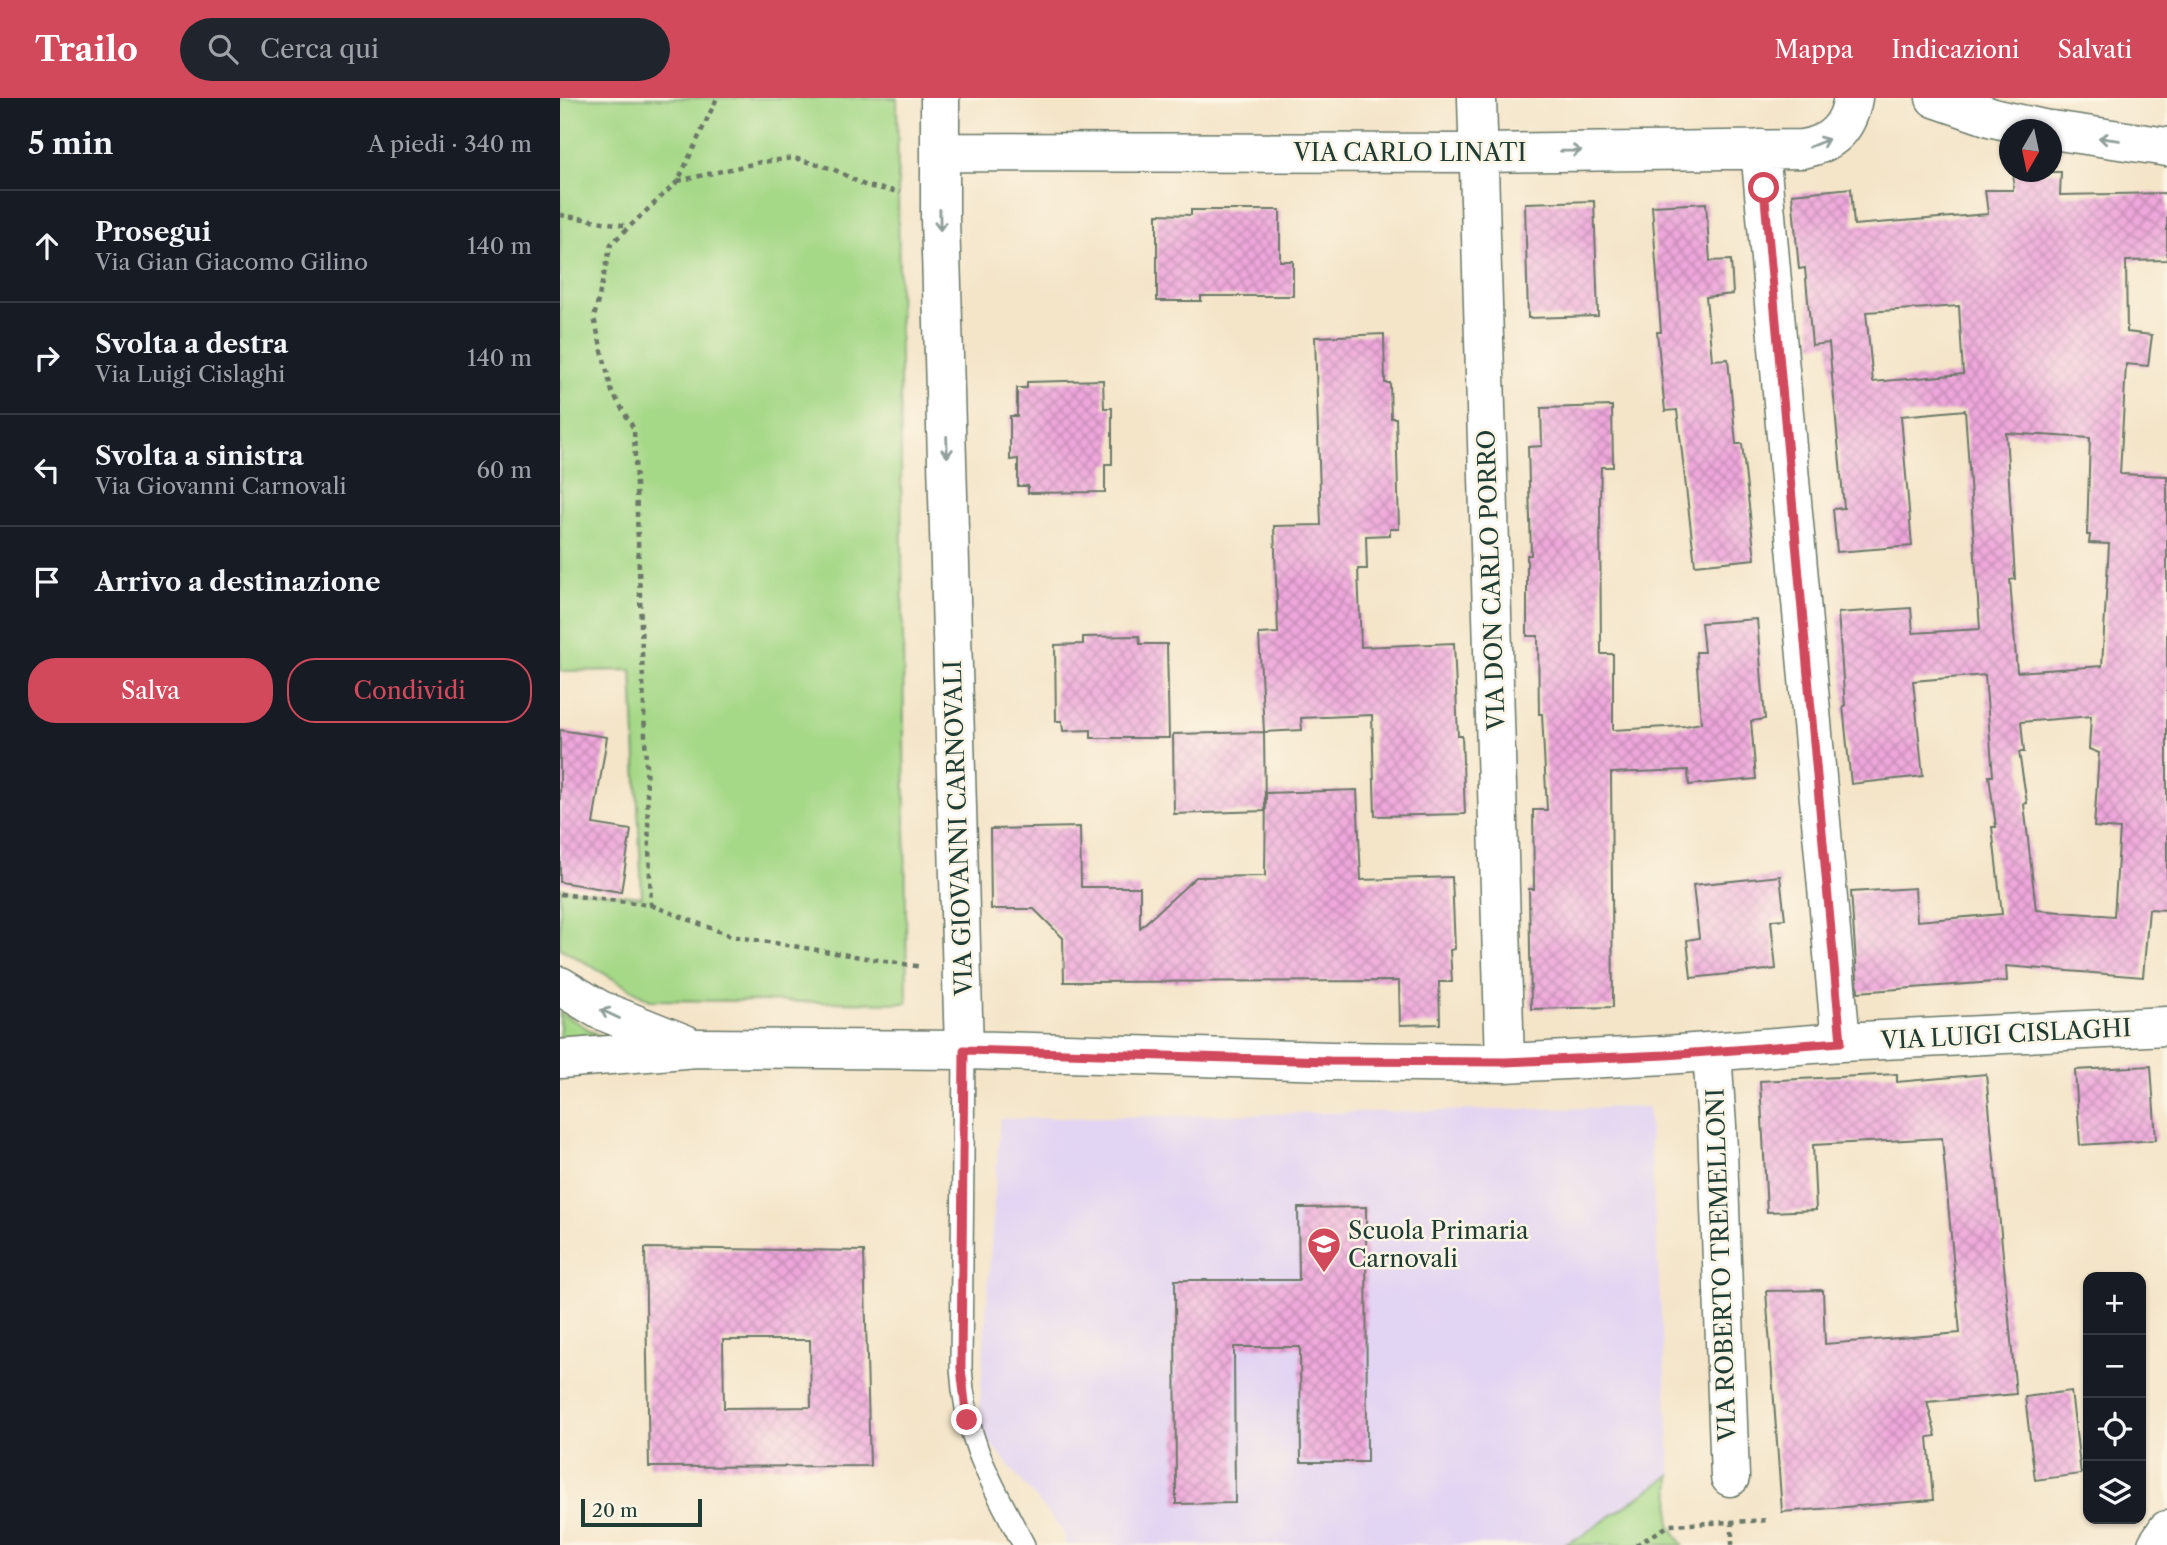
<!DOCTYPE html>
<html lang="it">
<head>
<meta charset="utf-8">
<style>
  :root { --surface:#171b24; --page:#20242c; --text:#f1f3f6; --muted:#9ea1a6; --line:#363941; --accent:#d1495b }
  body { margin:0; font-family:"Libre Caslon Text",serif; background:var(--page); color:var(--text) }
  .controls { position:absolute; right:21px; bottom:21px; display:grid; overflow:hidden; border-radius:14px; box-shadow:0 2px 5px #0004 }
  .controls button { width:63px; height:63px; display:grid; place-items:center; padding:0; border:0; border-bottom:2px solid var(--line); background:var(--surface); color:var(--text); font:35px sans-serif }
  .compass { position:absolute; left:1439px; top:21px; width:63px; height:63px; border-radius:50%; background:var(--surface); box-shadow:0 2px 5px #0004; rotate:189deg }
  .scale { position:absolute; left:21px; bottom:18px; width:121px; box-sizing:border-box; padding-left:7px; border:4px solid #1f3d34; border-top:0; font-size:19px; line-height:24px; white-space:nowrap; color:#1f3d34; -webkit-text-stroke:5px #fcf5e5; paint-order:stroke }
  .stop { position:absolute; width:21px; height:21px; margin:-16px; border:5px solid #d1495b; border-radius:50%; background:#fff }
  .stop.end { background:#d1495b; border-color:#fff; box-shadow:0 2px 7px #0008 }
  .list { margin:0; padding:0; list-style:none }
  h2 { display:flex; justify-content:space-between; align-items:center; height:91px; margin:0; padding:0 28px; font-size:30px }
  h2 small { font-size:23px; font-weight:400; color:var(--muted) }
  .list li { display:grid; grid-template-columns:46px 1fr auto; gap:21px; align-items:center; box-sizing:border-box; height:112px; padding:0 28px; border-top:2px solid var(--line) }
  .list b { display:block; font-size:26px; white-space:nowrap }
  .list p { margin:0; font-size:23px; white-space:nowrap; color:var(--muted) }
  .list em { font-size:23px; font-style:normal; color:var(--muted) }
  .actions { display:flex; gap:14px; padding:21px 28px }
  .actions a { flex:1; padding:16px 0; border:2px solid var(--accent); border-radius:28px; text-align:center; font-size:24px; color:var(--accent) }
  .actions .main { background:var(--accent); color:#fff }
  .icon { flex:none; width:38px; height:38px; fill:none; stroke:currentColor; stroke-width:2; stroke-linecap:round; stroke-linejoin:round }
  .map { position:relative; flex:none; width:1607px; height:1447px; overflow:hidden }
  header { display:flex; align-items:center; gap:42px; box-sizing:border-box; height:98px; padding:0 35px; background:var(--accent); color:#fff }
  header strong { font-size:33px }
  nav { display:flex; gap:38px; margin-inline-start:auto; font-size:24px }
  .search { width:490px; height:63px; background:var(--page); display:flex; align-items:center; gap:18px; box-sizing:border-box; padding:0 24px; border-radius:38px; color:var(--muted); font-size:26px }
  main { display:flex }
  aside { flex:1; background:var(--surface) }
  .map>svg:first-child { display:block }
</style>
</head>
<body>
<header>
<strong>Trailo</strong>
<div class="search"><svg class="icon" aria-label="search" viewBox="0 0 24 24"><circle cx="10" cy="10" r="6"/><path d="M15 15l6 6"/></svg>Cerca qui</div>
<nav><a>Mappa</a><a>Indicazioni</a><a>Salvati</a></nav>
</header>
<main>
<aside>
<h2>5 min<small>A piedi · 340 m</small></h2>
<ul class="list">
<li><svg class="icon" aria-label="ahead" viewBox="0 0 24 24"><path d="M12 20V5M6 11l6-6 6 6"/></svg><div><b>Prosegui</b><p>Via Gian Giacomo Gilino</p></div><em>140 m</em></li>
<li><svg class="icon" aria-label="right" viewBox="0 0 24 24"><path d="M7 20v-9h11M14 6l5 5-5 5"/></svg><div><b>Svolta a destra</b><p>Via Luigi Cislaghi</p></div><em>140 m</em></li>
<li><svg class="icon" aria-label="left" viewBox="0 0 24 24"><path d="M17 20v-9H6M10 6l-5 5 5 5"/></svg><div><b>Svolta a sinistra</b><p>Via Giovanni Carnovali</p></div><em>60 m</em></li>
<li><svg class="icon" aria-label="arrive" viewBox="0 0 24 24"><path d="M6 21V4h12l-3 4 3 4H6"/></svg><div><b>Arrivo a destinazione</b></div></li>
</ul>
<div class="actions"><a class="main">Salva</a><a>Condividi</a></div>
</aside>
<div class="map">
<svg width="1607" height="1447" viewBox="0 0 1607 1447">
  <defs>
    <pattern id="grass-tufts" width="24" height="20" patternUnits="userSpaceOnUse" patternTransform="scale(1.75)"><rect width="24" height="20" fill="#a5d887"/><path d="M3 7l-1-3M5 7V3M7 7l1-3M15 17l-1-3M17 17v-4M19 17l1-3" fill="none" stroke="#8eba75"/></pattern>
    <pattern id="building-cross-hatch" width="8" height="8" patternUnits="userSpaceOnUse" patternTransform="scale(1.75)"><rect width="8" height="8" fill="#efa7db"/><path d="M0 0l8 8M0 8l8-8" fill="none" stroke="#c189b2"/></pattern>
  </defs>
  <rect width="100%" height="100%" fill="#fcf5e5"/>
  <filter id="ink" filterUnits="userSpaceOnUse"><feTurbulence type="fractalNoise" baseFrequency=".0143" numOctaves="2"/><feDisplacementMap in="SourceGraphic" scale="14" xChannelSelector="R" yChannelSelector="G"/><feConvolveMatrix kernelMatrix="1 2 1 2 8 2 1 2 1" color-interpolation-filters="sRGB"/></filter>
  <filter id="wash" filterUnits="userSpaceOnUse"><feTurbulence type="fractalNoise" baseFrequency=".00686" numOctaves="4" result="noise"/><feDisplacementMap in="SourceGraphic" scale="28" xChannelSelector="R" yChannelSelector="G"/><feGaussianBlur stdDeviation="1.57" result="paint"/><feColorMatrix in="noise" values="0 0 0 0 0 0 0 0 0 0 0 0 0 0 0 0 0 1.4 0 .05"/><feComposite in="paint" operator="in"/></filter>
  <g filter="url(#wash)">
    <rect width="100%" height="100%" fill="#f4e5c9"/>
    <path fill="#e2d4f3" d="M1088,1009L1111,1377L1020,1439L1004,1447H505L504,1435L418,1330L440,1021Z"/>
    <path fill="url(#grass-tufts)" stroke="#628a5e" stroke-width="2" d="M0,914L46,942L0,949Z"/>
    <path fill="#a5d887" stroke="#628a5e" stroke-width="2" d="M0,0H337L347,905L90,902L0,850V790L82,799L72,572L0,573Z
      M1111,1377L1110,1427L1123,1447H1004L1020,1439Z"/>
    <g id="blocks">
      <path fill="url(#building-cross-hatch)" fill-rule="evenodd" d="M1454,74H1501L1500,97L1607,95V162L1566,163L1567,234L1592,237L1588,268L1566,266L1560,376L1607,378V812L1589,811L1583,879L1446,868L1447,883L1298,894L1291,794L1355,790L1357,823L1442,816L1432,729H1436L1429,678H1433L1425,577L1353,583L1363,678L1291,686L1283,608H1285L1278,515L1351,510L1353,535L1420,531L1405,312L1341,318L1352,448L1277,454L1273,411L1284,410L1269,245L1252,247L1245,170L1239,171L1232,96L1291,90L1294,127L1428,116L1425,92H1453ZM1399,208L1403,276L1313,284L1306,214ZM1446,335L1530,340L1527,437H1530L1529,445L1549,446L1542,568L1457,574L1450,482L1455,481ZM1531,618L1529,651L1539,655L1534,729L1560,731L1554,818L1476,812L1464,706L1467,705L1459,654H1464L1461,624Z
        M1034,103L1038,218L968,220L965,105Z
        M1146,105L1150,163L1171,162L1173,196L1146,199L1152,262L1168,261L1176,346H1182L1195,461L1135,467L1117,312L1105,313L1097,234H1101L1092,108Z
        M631,112H720V163H733V198H641V203H597V116L631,117Z
        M824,236L825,285H830L831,320H836L839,431H830V437L806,438L807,471H798L801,549L894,545L898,638H902L905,716L815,718L812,617L741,620L742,632L704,634L699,536L718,535L714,428L761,427L755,239Z
        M543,282L544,310H552V366H545V394L468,395V388H458V361L450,362V318H457V290H467V284Z
        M1052,308L1053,369H1041L1040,403L1041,556H1053V632L1125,628L1141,625L1136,554H1144L1141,525L1197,521L1205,621L1191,623L1196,681L1129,687L1128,672L1051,675L1053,909L971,911L969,791H974L973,712H987L982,616H979L978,538H967V457H971L968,349L982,348L981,310Z
        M579,538L580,546H607L609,640H531V632L503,633L502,623H496L495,547L523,546V539Z
        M0,632L47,639L33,726L71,732L61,794L0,784Z
        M704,634L705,713L614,716L613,636Z
        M797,692L801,782L892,779L895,851L890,852L892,884H879L880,926L840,927L839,883L504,884L503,840L474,811H431L430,731L520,729L521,789H580V830L636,779L705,778L706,695Z
        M1220,778L1225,821L1211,822L1216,871L1131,880L1127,842L1139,840L1133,787Z
        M1591,968L1596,1042L1520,1047L1515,972Z
        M1337,976V984L1426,976L1456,1296L1367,1304L1376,1338L1368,1339L1373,1402L1222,1414L1206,1193L1263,1192L1265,1246L1400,1235L1382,1040L1253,1047L1256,1112L1207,1114L1200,983Z
        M806,1109L807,1364H741L740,1249H674L675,1405L616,1406L615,1182H739L738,1110Z
        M85,1150L304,1153L310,1368L89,1369ZM163,1242H250L251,1309L164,1310Z
        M1511,1293L1521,1376L1475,1382L1465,1299Z"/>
    </g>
  </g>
  <g filter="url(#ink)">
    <use href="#blocks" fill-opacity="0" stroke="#6a7868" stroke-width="2"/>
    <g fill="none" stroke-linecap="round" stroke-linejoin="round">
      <g stroke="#6a7868" stroke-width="24">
        <path id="service" d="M404,952L401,1270C405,1343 431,1384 464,1447"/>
      </g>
      <g stroke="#6a7868" stroke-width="41">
        <path id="minor" d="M380,0V120L404,952
          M917,0L945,965
          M1375,0L1433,20L1488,32
          M1492,32L1607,49
          M1200,51L1281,944
          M380,54L918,55L1242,51C1272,46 1288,30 1293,0
          M0,888L40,912L125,946
          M1152,954L1157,1028L1170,1379
          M0,961L137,950L404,952L770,963L945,965L1106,957L1281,944L1607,928
          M1597,1447L1607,1432"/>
      </g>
      <path stroke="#6a7868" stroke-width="4.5" stroke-dasharray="5 5" stroke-linecap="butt" d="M118,83L201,64L234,60L273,71L306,88L340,94
        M0,117L68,128
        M0,796L91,807L74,331L52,294L34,220L51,146L118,83L157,0
        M91,807L171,838L362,869
        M1172,1423V1447
        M1076,1447L1110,1427L1209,1422"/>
      <use href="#service" stroke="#fff" stroke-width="21"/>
      <use href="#minor" stroke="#fff" stroke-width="38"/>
    </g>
    <defs><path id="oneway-shaft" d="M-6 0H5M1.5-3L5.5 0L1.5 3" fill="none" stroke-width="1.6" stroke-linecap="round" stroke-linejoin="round" transform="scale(1.75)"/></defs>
    <g stroke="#8f9e9a">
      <use href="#oneway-shaft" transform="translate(1549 41) rotate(-172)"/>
      <use href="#oneway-shaft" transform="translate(1259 45) rotate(-22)"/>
      <use href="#oneway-shaft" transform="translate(1011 53) rotate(-1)"/>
      <use href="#oneway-shaft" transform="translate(380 122) rotate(89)"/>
      <use href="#oneway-shaft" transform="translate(387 349) rotate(88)"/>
      <use href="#oneway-shaft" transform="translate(50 916) rotate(-155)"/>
    </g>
  </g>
  <g fill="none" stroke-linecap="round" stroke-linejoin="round" filter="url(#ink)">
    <path stroke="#d1495b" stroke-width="9" d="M407,1322L401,1270L404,952L770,963L945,964L1106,957L1281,944L1204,90"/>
  </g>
  <defs>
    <g id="school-pin" transform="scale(1.75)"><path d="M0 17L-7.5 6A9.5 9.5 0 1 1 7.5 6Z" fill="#d1495b" stroke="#fcf5e5"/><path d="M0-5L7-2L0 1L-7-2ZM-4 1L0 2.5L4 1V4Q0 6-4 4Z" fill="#fff"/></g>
  </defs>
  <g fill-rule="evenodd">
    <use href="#school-pin" x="764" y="1146"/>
  </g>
  <g text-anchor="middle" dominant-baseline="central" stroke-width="5" stroke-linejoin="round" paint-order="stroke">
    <g font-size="24" fill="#1f3d34" stroke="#fcf5e5">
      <text x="850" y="54">VIA CARLO LINATI</text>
      <text transform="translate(931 482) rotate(-92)">VIA DON CARLO PORRO</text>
      <text transform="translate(398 730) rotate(-92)">VIA GIOVANNI CARNOVALI</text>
      <text transform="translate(1446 936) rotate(-3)">VIA LUIGI CISLAGHI</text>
      <text transform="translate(1161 1167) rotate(-92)">VIA ROBERTO TREMELLONI</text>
    </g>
    <g font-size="24" fill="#1f3d34" stroke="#fcf5e5" text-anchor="start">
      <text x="788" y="1132">Scuola Primaria<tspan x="788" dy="28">Carnovali</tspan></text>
    </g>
  </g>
</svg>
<div class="controls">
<button>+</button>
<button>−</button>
<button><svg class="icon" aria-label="locate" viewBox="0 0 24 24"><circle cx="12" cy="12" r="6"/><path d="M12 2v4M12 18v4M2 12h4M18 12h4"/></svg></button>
<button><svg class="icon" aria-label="layers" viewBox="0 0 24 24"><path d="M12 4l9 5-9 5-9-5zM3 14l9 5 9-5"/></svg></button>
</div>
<svg class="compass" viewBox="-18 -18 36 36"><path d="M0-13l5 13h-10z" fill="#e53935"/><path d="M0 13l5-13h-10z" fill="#9ea1a6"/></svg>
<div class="scale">20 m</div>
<div class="stop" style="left:1204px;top:90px"></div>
<div class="stop end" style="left:407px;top:1322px"></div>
</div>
</main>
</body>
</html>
